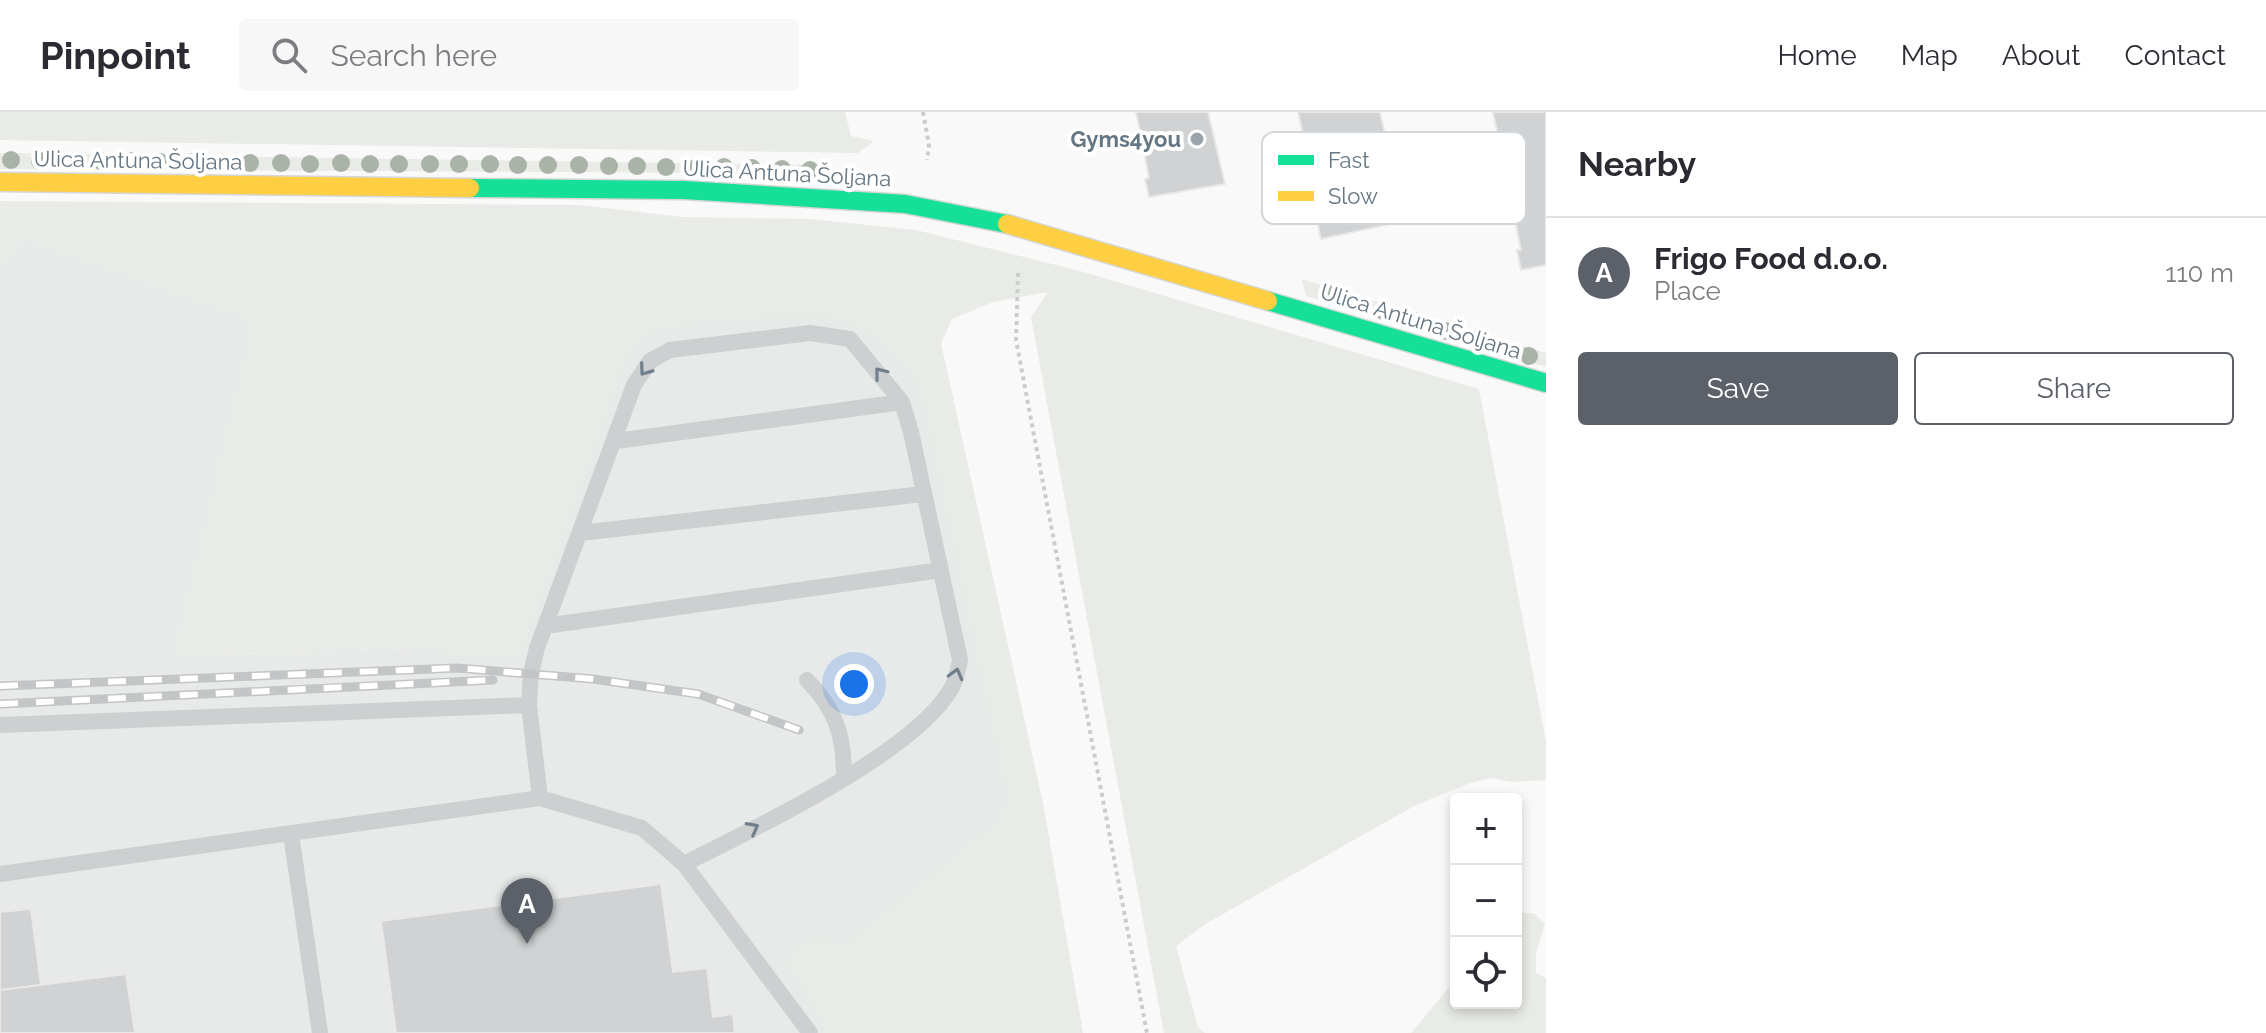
<!DOCTYPE html>
<html lang="en">
<head>
<meta charset="utf-8">
<style>
  :root { --surface:#fff; --page:#f7f7f7; --text:#2b2b33; --muted:#7c7c81; --line:#e1e1e2; --accent:#5c6169 }
  body { margin:0; font-family:Raleway,sans-serif; background:var(--page); color:var(--text) }
  .controls { position:absolute; right:24px; bottom:24px; display:grid; overflow:hidden; border-radius:8px; box-shadow:0 4px 12px #0003 }
  .controls button { width:72px; height:72px; display:grid; place-items:center; padding:0; border:0; border-bottom:2px solid var(--line); background:var(--surface); color:var(--text); font:40px sans-serif }
  .you { position:absolute; left:854px; top:572px; width:28px; height:28px; margin:-20px; border:6px solid #fff; border-radius:50%; background:#1a73e8; box-shadow:0 0 0 12px #1a73e833 }
  .badge { display:grid; place-items:center; width:52px; height:52px; border-radius:50%; background:var(--accent); color:#fff; font-size:26px; font-weight:700 }
  .pin { position:absolute; translate:-50% -66px; filter:drop-shadow(0 2px 4px #0008) }
  .pin::after { content:''; position:absolute; top:42px; width:28px; height:24px; background:inherit; clip-path:polygon(0 0,100% 0,50% 100%) }
  .list { margin:0; padding:0; list-style:none }
  h2 { display:flex; justify-content:space-between; align-items:center; height:104px; margin:0; padding:0 32px; font-size:34px }
  h2 small { font-size:26px; font-weight:400; color:var(--muted) }
  .list li { display:grid; grid-template-columns:52px 1fr auto; gap:24px; align-items:center; box-sizing:border-box; height:112px; padding:0 32px; border-top:2px solid var(--line) }
  .list b { display:block; font-size:30px; white-space:nowrap }
  .list p { margin:0; font-size:26px; white-space:nowrap; color:var(--muted) }
  .list em { font-size:26px; font-style:normal; color:var(--muted) }
  .actions { display:flex; gap:16px; padding:24px 32px }
  .actions a { flex:1; padding:18px 0; border:2px solid var(--accent); border-radius:8px; text-align:center; font-size:28px; color:var(--accent) }
  .actions .main { background:var(--accent); color:#fff }
  .icon { flex:none; width:44px; height:44px; fill:none; stroke:currentColor; stroke-width:2; stroke-linecap:round; stroke-linejoin:round }
  .map { position:relative; flex:none; width:1546px; height:921px; overflow:hidden }
  header { display:flex; align-items:center; gap:48px; box-sizing:border-box; height:112px; padding:0 40px; background:var(--surface); border-bottom:2px solid var(--line) }
  header strong { font-size:38px }
  nav { display:flex; gap:44px; margin-inline-start:auto; font-size:28px }
  .search { width:560px; height:72px; background:var(--page); display:flex; align-items:center; gap:20px; box-sizing:border-box; padding:0 28px; border-radius:8px; color:var(--muted); font-size:30px }
  main { display:flex }
  aside { flex:1; background:var(--surface) }
  .map>svg:first-child { display:block }
</style>
</head>
<body>
<header>
<strong>Pinpoint</strong>
<div class="search"><svg class="icon" aria-label="search" viewBox="0 0 24 24"><circle cx="10" cy="10" r="6"/><path d="M15 15l6 6"/></svg>Search here</div>
<nav><a>Home</a><a>Map</a><a>About</a><a>Contact</a></nav>
</header>
<main>
<div class="map">
<svg width="1546" height="921" viewBox="0 0 1546 921">
  <rect width="100%" height="100%" fill="#f9f9f9"/>
  <path fill="#e8e9e9" d="M23,127L253,209L174,544L416,537L511,547L638,198L842,201L910,223L1019,697L841,921H0V159Z"/>
  <path fill="#e8ebe6" d="M0,0H845L851,24L874,29L858,41L0,28Z
    M0,41L823,53L836,66L715,61L0,57Z
    M0,89L580,93L682,105L810,107L916,118L1080,159L1479,277L1546,630V668L1513,670L1491,666L1470,671L1414,694L1207,811L1176,834L1198,915L1205,921H1164L1031,205L1048,180L993,190L952,207L941,231L1044,696L1083,921H825L819,903L787,852L792,836L811,826L848,830L997,709L1007,686L920,277C908,250 866,212 837,207C809,201 668,210 647,223C639,228 632,238 627,246L519,548L415,537L174,544L253,209L23,127L0,159Z
    M1302,167L1546,241V255L1306,184Z
    M1516,801H1533L1545,811L1536,841V861L1546,866V921H1411L1456,867V891H1516Z"/>
  <path fill="#d0d2d3" stroke="#e8e8e8" stroke-width="2" d="M1136,0H1208L1225,72L1149,85L1145,67L1149,66Z
    M1298,0H1380L1398,84L1404,83L1409,108L1321,127L1315,100L1320,99Z
    M1493,0H1546V153L1521,158L1517,138H1521Z
    M661,772L673,860L707,856L713,905L733,902L735,921H396L381,809Z
    M31,797L41,873L0,878V800Z
    M126,862L135,921H0V878Z"/>
  <g fill="none" stroke-linecap="round" stroke-linejoin="round">
    <g stroke="#d5d6d7" stroke-width="21">
      <path id="fast" d="M470,76L684,78L905,92L1007,112
        M1268,189L1546,271"/>
    </g>
    <g stroke="#d5d6d7" stroke-width="21">
      <path id="slow" d="M0,70L470,76
        M1007,112L1268,189"/>
    </g>
    <path stroke="#cbcccd" stroke-width="4" stroke-dasharray="4 4" stroke-linecap="butt" d="M923,0L929,33L927,48
      M1018,161L1016,228L1147,921"/>
    <path stroke="#cecfd0" stroke-width="16" d="M616,329L902,290
      M580,421L923,382
      M545,514L941,458
      M807,568C836,598 844,623 844,665
      M0,613L529,593
      M540,686L529,593L531,561L537,536L634,273L650,249L670,238L810,221L850,227L902,290L911,320L960,548C958,557 956,569 951,577C913,642 753,717 684,752
      M291,722L320,921
      M0,762L540,686L642,716L684,752L810,921"/>
    <use href="#fast" stroke="#16e098" stroke-width="18"/>
    <use href="#slow" stroke="#ffcf43" stroke-width="18"/>
    <g stroke="#c3c5c6" stroke-width="9">
      <path id="rail" d="M0,574L457,556L593,567L698,582L799,618
        M0,592L493,568"/>
    </g>
    <use href="#rail" stroke="#fff" stroke-width="6" stroke-dasharray="18" stroke-linecap="butt"/>
  </g>
  <g fill="#a9b3a7">
    <circle cx="11" cy="48" r="9"/>
    <circle cx="40" cy="49" r="9"/>
    <circle cx="70" cy="49" r="9"/>
    <circle cx="101" cy="49" r="9"/>
    <circle cx="130" cy="49" r="9"/>
    <circle cx="160" cy="50" r="9"/>
    <circle cx="190" cy="50" r="9"/>
    <circle cx="222" cy="51" r="9"/>
    <circle cx="250" cy="51" r="9"/>
    <circle cx="281" cy="51" r="9"/>
    <circle cx="341" cy="51" r="9"/>
    <circle cx="310" cy="52" r="9"/>
    <circle cx="370" cy="52" r="9"/>
    <circle cx="399" cy="52" r="9"/>
    <circle cx="430" cy="52" r="9"/>
    <circle cx="459" cy="52" r="9"/>
    <circle cx="490" cy="52" r="9"/>
    <circle cx="518" cy="53" r="9"/>
    <circle cx="548" cy="53" r="9"/>
    <circle cx="579" cy="53" r="9"/>
    <circle cx="609" cy="54" r="9"/>
    <circle cx="637" cy="54" r="9"/>
    <circle cx="666" cy="55" r="9"/>
    <circle cx="697" cy="55" r="9"/>
    <circle cx="724" cy="55" r="9"/>
    <circle cx="752" cy="56" r="9"/>
    <circle cx="782" cy="57" r="9"/>
    <circle cx="810" cy="58" r="9"/>
    <circle cx="1328" cy="182" r="9"/>
    <circle cx="1354" cy="191" r="9"/>
    <circle cx="1383" cy="199" r="9"/>
    <circle cx="1414" cy="209" r="9"/>
    <circle cx="1446" cy="219" r="9"/>
    <circle cx="1475" cy="227" r="9"/>
    <circle cx="1502" cy="236" r="9"/>
    <circle cx="1529" cy="244" r="9"/>
  </g>
  <defs><path id="oneway-chevron" d="M-2-3.5L2.5 0L-2 3.5" fill="none" stroke-width="1.6" stroke-linecap="round" stroke-linejoin="round" transform="scale(2)"/></defs>
  <g stroke="#707f8b">
    <use href="#oneway-chevron" transform="translate(645 258) rotate(126)"/>
    <use href="#oneway-chevron" transform="translate(880 261) rotate(-129)"/>
    <use href="#oneway-chevron" transform="translate(956 562) rotate(-75)"/>
    <use href="#oneway-chevron" transform="translate(753 716) rotate(-28)"/>
  </g>
  <circle fill="#99a4ac" stroke="#fff" stroke-width="3" cx="1197" cy="27" r="8"/>
  <g text-anchor="middle" dominant-baseline="central" stroke-width="8" stroke-linejoin="round" paint-order="stroke">
    <g font-size="22" font-weight="bold" fill="#657683" stroke="#fff" text-anchor="end">
      <text x="1181" y="27">Gyms4you</text>
    </g>
    <g font-size="22" fill="#657683" stroke="#fff">
      <text transform="translate(138 48) rotate(1)">Ulica Antuna Šoljana</text>
      <text transform="translate(787 61) rotate(3)">Ulica Antuna Šoljana</text>
      <text transform="translate(1421 209) rotate(17)">Ulica Antuna Šoljana</text>
    </g>
  </g>
  <rect x="1262" y="20" width="264" height="92" rx="12" fill="#fff" stroke="#d1d6da" stroke-width="2"/>
  <rect x="1278" y="43" width="36" height="10" fill="#16e098"/>
  <rect x="1278" y="79" width="36" height="10" fill="#ffcf43"/>
  <g font-size="22" fill="#657683">
    <text x="1328" y="56">Fast</text>
    <text x="1328" y="92">Slow</text>
  </g>
</svg>
<div class="controls">
<button>+</button>
<button>−</button>
<button><svg class="icon" aria-label="locate" viewBox="0 0 24 24"><circle cx="12" cy="12" r="6"/><path d="M12 2v4M12 18v4M2 12h4M18 12h4"/></svg></button>
</div>
<div class="you"></div>
<div class="pin badge" style="left:527px;top:832px">A</div>
</div>
<aside>
<h2>Nearby<small></small></h2>
<ul class="list">
<li><span class="badge">A</span><div><b>Frigo Food d.o.o.</b><p>Place</p></div><em>110 m</em></li>
</ul>
<div class="actions"><a class="main">Save</a><a>Share</a></div>
</aside>
</main>
</body>
</html>
